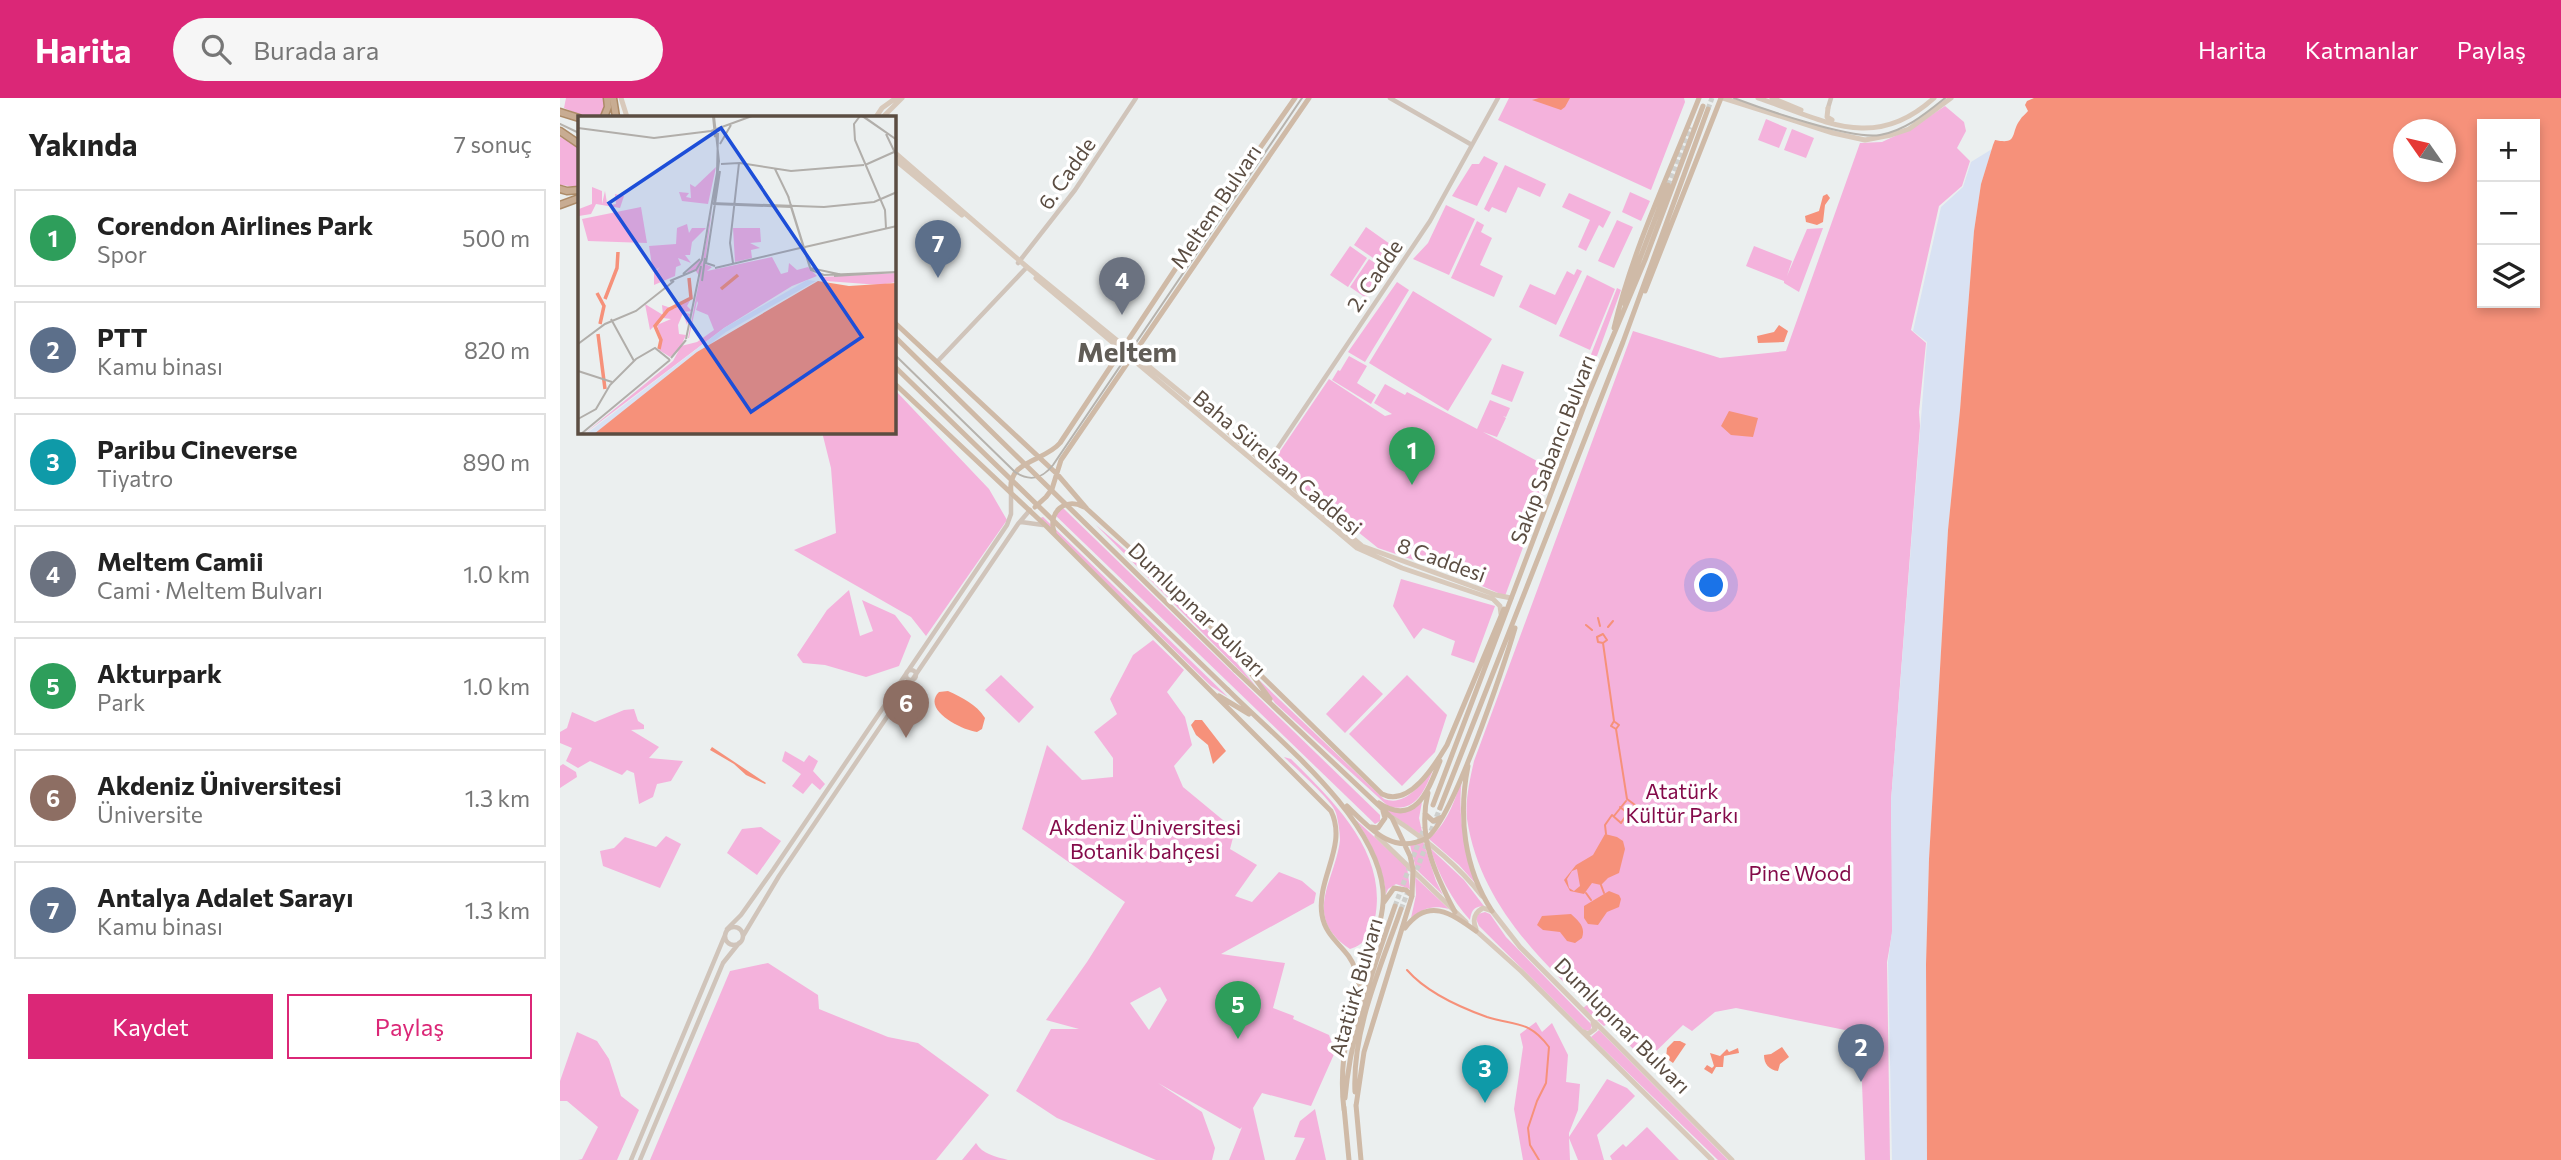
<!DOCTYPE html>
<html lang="tr">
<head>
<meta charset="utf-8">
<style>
  :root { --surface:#fff; --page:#f6f6f6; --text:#222; --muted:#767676; --line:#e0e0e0; --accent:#db2777 }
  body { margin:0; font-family:Commissioner,sans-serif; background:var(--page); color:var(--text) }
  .controls { position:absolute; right:21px; top:21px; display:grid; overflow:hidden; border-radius:0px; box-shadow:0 4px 10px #0003 }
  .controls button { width:63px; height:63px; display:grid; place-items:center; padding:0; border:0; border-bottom:2px solid var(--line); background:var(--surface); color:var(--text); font:35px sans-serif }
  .compass { position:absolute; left:1833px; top:21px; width:63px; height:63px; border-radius:50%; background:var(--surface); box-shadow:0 4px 10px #0003; rotate:304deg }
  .you { position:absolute; left:1152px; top:488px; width:24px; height:24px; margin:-18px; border:5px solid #fff; border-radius:50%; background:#1a73e8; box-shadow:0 0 0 10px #1a73e833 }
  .badge { display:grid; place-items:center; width:46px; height:46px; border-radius:50%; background:var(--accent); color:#fff; font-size:23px; font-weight:700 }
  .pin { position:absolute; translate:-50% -58px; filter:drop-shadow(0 2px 4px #0008) }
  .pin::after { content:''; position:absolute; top:37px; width:24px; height:21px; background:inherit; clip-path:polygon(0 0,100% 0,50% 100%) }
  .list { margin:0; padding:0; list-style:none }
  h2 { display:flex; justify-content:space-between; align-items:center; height:91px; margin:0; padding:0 28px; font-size:30px }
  h2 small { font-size:23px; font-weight:400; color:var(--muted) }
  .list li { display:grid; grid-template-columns:46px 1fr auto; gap:21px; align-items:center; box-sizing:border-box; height:98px; margin:0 14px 14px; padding:0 14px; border:2px solid var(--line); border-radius:0px }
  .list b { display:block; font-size:26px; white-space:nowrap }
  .list p { margin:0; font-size:23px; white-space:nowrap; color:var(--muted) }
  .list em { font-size:23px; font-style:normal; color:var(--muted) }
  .actions { display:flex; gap:14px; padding:21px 28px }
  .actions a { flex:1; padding:16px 0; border:2px solid var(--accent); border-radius:0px; text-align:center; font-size:24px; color:var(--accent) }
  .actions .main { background:var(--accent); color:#fff }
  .icon { flex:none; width:38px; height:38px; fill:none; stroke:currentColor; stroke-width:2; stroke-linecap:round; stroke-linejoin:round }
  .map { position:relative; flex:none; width:2001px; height:1062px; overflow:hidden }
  header { display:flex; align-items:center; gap:42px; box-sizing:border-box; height:98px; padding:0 35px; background:var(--accent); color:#fff }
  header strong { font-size:33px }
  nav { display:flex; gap:38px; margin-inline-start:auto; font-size:24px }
  .search { width:490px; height:63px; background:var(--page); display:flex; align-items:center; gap:18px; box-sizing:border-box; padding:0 24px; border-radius:38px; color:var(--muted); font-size:26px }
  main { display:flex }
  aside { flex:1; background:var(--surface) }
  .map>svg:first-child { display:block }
</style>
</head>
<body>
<header>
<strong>Harita</strong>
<div class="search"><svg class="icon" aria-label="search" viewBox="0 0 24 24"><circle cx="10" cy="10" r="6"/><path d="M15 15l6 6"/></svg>Burada ara</div>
<nav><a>Harita</a><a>Katmanlar</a><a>Paylaş</a></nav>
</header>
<main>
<aside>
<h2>Yakında<small>7 sonuç</small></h2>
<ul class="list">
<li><span class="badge" style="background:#2e9e5b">1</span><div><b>Corendon Airlines Park</b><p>Spor</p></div><em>500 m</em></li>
<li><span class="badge" style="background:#5c6f8a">2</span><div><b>PTT</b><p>Kamu binası</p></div><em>820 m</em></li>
<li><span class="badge" style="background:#0f9aa8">3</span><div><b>Paribu Cineverse</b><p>Tiyatro</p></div><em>890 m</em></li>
<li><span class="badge" style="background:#6b7280">4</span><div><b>Meltem Camii</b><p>Cami · Meltem Bulvarı</p></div><em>1.0 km</em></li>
<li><span class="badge" style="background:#2e9e5b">5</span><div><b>Akturpark</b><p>Park</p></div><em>1.0 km</em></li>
<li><span class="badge" style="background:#8d6e63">6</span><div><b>Akdeniz Üniversitesi</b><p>Üniversite</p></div><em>1.3 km</em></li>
<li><span class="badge" style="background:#5c6f8a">7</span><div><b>Antalya Adalet Sarayı</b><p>Kamu binası</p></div><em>1.3 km</em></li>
</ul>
<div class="actions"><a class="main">Kaydet</a><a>Paylaş</a></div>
</aside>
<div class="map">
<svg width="2001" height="1062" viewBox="0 0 2001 1062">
  <rect width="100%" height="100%" fill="#ebefef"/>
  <path fill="#f4b2dc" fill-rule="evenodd" d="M6,0H44L45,13L39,19H25L4,10Z
    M949,0H1124L1125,4L1091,92L938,22Z
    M1385,8L1404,24L1406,33L1397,50L1410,63L1402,88L1379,108L1351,232L1366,245L1359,314L1360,328L1331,703L1333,830L1327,864L1330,1062H1305L1300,935L1176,910L1155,914L1132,933L1123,927L1086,963L1047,926L1044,928L1023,910L1027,907C972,854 919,800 907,721C905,702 910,681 914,663L1073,233L1160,260L1226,253L1300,45L1322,44L1352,30Z
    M1206,21L1227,30L1219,50L1198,42Z
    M1232,31L1254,40L1246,60L1224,52Z
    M0,39L19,48L18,89L0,87Z
    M924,58L938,65L917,108L892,98L912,66H919Z
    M945,67L986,86L980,99L958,89L946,115L932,109L929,114L924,111Z
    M1070,94L1090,103L1081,123L1062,114Z
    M1009,95L1051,114L1043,130L1039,127L1026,153L1018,149L1030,122L1002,109Z
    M886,107L915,121L889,177L853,161L868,145Z
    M1057,122L1073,129L1054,170L1038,163Z
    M917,123L924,127L921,134L932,140L920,167L943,178L934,199L891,180Z
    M806,129L837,151L825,168L794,147Z
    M1263,130L1239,194L1224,185V183L1186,168L1194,148L1232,163L1227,178L1247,131Z
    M790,148L807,160L788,189L770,177Z
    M809,161L824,171L806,200L790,189Z
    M1017,171L1022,173L996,227L959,209L970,186L995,197L1007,173L1014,177Z
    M1027,177L1055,191L1030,252L999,238Z
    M837,184L849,192L805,264L788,254Z
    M1057,190L1061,192L1037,258L1030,259Z
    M853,193L932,241L888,313L809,265Z
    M789,258L807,268L797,285L816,297L811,306L772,282L778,272L780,273Z
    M942,266L964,274L952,304L931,296Z
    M769,281L825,318L832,316L814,305L825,286L845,297L847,294L917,331L930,302L950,310L946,319L943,318L946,320L937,339L923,334L992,371L945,498L892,475L818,450L712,365Z
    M334,291L429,391L447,422L366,538L351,519L234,452L276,435L271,370L262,334H334Z
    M502,409L820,717V723L815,726L495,417Z
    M483,419L668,599L651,588L480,420Z
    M536,427C595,476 651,531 698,591Z
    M841,481L935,508L914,565L891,557L895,543L863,530L854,541L833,508Z
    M289,492L300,538L313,533L302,502L335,517L351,538L339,568L306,579L265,567L243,565L237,557L267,512Z
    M593,542L624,572L607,594L625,619L632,647L614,668L623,689L675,732L670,751L697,767L675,798L692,804L719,774L742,783L756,795L754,805L661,856L725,865L713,910L734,918L733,921L769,937L775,954L751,1008L702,995L693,1010L705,1062H669L682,1029L680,1031L598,985L642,1014L655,1050L652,1062H596L497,1020L456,993L491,931H519L486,922L527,864L565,804L462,731L487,647L522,682L553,679V660L534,634L557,616L550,601L573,557ZM600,889L607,902L589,932L570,905Z
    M441,577L474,609L459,625L425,592Z
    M803,577L823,596L785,635L766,616Z
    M847,577L887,617L875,654L842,688L789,636Z
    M698,581L824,701C846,709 860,686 873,672C864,694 856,714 829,709L715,605Z
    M74,611L78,623L84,627V631L71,632L99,649L89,660L123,663L111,683L97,686L93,699L79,706L74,675L67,672L62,677L30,663L18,670L6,663L12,650L0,645V634L7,630L12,614L35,624L64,612Z
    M225,653L244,664L249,657L258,663L253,673L265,686L260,692L252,685L243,696L232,688L241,676L222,663Z
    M724,659L731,661C773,703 828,754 815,820C811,836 806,846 790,851C741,818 775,784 780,742C780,734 778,722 776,715C773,703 734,669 724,659Z
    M3,666L16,674L17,679L0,690V668Z
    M902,681C897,718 905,750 916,786L899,767L869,741C888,724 894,704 902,681Z
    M862,704L859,720L863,738L822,710C839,717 848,715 862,704Z
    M796,722L847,769L850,791L836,786L828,791L826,796C823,769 811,744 796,722Z
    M201,729L221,743L197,777L167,755L182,731Z
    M106,738L121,746L100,790L43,768L40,753L54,750L65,739L96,749Z
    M863,743L876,783L883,797L856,771L850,747Z
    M870,750L904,782L924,808C913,809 912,812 910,822C891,801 879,777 870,750Z
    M855,779L889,811C873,807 863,810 851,820L856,797Z
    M925,814L930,816L946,839L1032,927L1030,933L1024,932L919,828L916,821L918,816Z
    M208,865L258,897L259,911L328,939L358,945L429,997L376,1062H90L170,873Z
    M976,924L982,934L992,925L1008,957L1006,984L1020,986L1018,1012L1009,1035V1039L1047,981L1067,990L1075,998L1037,1037L1044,1062H1018L1009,1040L1010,1062H963L954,1011L963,949L960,936Z
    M1039,932L1168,1062H1158L1031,939Z
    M17,934L37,943L49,961L61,998L79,1012L57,1062H18L22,1061L38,1029L7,1003H0V983Z
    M755,1011L766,1062H735L745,1040L734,1039L740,1023Z
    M1087,1029L1119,1062H1052L1050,1058L1063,1046L1066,1049Z
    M416,1045C422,1056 437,1059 448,1062H402Z"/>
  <path fill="#d9e2f3" d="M1432,51L1421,86L1414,133L1400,312L1388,432L1369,761L1366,866L1367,1062H1332L1328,864L1332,833L1331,703L1367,244L1353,233L1381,109L1403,89L1411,64Z"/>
  <path fill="#f6917a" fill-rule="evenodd" d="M979,0H1010L1005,9L1001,12L972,2Z
    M1474,0H2001V1062H1367L1366,866L1369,761L1388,432L1400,312L1414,133L1421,86L1433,47L1435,42C1459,47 1450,35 1460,22C1462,18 1466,16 1468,13L1465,7L1467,3ZM1922,26H1975V205H1922ZM1843,32H1885V74H1843Z
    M1267,96L1270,100L1265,107L1263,124L1257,127L1246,124L1245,118L1259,113L1263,98Z
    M1219,227L1228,233L1224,244L1198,245L1197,238L1214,234Z
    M1169,313L1198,320L1193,339L1171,337L1161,328Z
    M388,593C403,600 416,606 425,620L422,631L417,634C402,632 361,612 379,594Z
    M635,622H642L666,653L653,666L648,647L636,637L631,627Z
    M152,649L206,685L205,686L186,677L174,666L150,652Z
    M1045,736L1057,739L1063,743L1065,751L1059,775L1048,780L1041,787L1032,785L1024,796L1010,793L1004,782L1016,767L1033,757ZM1017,771L1020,788L1014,793L1009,790L1007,781L1012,773Z
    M1049,793L1059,797L1061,801L1059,809L1047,814L1038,827L1028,826L1024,820V808Z
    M1011,816C1018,823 1026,828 1022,840L1015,845L1007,843L1000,834L983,832L977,827L982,818Z
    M1114,943H1120L1126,946L1113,965L1106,960L1107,950Z
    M1222,949L1229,959L1220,966L1218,973C1209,972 1204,966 1204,957L1211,956Z
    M1178,950L1179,955L1164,958L1163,969H1156L1152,976L1144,971L1147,967L1152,970L1154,968L1150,955L1160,958L1167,951L1169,954Z"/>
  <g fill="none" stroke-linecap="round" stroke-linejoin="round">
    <path stroke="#f6917a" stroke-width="2" d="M1038,520L1040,528
      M1026,527L1032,532
      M1048,529L1053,523
      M1043,545L1047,542L1043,536L1037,539L1038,544L1043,545L1054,623L1051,628L1056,631
      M1055,624L1059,627L1056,631L1067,701L1075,707L1069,716L1060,709
      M1054,718L1066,703
      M1046,736L1045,727L1052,717L1061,725L1067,716
      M1041,787L1044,795
      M1026,795L1031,802
      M847,872C867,895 899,909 927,919C956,928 969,922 989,949L986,985L977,1003L968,1030L970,1047L979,1062"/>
    <path stroke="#cecfcc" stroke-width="5" stroke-dasharray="5 2.5" stroke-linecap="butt" d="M1148,11L1152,0
      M1108,87L1130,29
      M871,733L880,710
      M854,779L868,742
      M835,808L864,730
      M841,811L849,791"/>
    <g stroke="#ad8b68" stroke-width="9">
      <path id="trunk" d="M53,0L56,19
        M0,14L19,20
        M44,19L48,9L47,0
        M0,33L19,46
        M0,91L7,93L19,92
        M0,107L19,100"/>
    </g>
    <path stroke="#d0c4ba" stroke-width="4.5" d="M830,0L912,47
      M1268,10L1271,0
      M458,165L515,92L576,0
      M377,264L467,169
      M707,366L870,123L938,0
      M461,424L483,427
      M346 577a5 5 0 1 1 10 0a5 5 0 1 1-10 0Z
      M165 838a9 9 0 1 1 18 0a9 9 0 1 1-18 0Z
      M167,831L181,817L213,772L447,427L451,416V395
      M183,838L219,778L458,426L470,412
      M71,1062L165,837
      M80,1062L163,865L179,845"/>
    <path stroke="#d8c9bb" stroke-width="5" d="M61,0L67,19
      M1163,0L1273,35L1305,42L1331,37L1349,31L1391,0
      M1198,0C1264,22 1314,55 1374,0
      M1212,0L1241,12
      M1268,10L1267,19L1272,22
      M316,19L322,10L336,0
      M323,19L342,0
      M334,54L467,169L652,320L802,448L936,497L951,500
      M334,61L402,117
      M476,180L797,450L842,470L933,501L940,508L941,516
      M833,720C867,742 897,766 922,798
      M817,738L906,824
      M913,830L961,873L1152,1062
      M916,831C912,821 914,815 923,810L932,813L960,849L1172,1062
      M1024,934L1028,936L1035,931L1033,924"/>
    <path stroke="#cfbaa7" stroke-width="5" d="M1085,193L1161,0
      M1063,205L1108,87
      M334,224L497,376L527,411L583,462L822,696C849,710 875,667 887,647
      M1054,230C1073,150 1109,76 1139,0
      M334,285L486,428L771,713C788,748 756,781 762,817C766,842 789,850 795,871C797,878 797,886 798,893
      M451,394C447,362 484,364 500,345L620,164L735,0
      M475,409L486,399L492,391L501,362L749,0
      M494,434C488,414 505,399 524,409
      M685,567L710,601
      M675,572L832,720L850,758L853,771L852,798L804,954L796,1008
      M668,592C718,642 816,719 823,792C825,813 817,835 810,855C793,906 777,957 784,1012
      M659,598L689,616
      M887,647L944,511
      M908,668C898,718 904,770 932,813
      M868,695C857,738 875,776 895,814
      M819,705C856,730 869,690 880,663
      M873,707L1027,300L1085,162L1143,8
      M787,708C809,729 831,757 865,741C891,728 945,565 955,530
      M880,710L1063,244L1148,11
      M865,716L873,723L882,719
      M811,729L818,730L825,720L823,713
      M824,804L834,790L846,792L852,798
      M845,830C868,799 891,815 916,833
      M795,994C792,931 821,869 841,811
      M785,1000C791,933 813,871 835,808
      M796,1007L801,1062
      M784,1009L789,1062"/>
    <use href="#trunk" stroke="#c8ac92" stroke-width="6"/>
    <path stroke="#b7b3ad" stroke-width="2" d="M1174,0C1203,11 1292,42 1320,37C1346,32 1365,16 1385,0
      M0,26L19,35
      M334,256L455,374C470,384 482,381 493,367L742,0"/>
    <path stroke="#cfbaa7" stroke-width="5" d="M334,238L675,572
      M334,268L668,592"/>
  </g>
  <g text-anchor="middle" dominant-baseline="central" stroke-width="7" stroke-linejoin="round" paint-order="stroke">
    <g font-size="21" fill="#5b4d42" stroke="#fff">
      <text transform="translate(506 75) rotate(-55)">6. Cadde</text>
      <text transform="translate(655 108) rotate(-56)">Meltem Bulvarı</text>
      <text transform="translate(814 177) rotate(-56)">2. Cadde</text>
      <text transform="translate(992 351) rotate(-69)">Sakıp Sabancı Bulvarı</text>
      <text transform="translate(718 364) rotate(40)">Baha Sürelsan Caddesi</text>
      <text transform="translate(882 461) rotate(20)">8 Caddesi</text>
      <text transform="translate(638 511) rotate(44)">Dumlupınar Bulvarı</text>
      <text transform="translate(795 889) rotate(-74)">Atatürk Bulvarı</text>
      <text transform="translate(1063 927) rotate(45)">Dumlupınar Bulvarı</text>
    </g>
    <g font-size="21" fill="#840b4a" stroke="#fff">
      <text x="1122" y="692">Atatürk<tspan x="1122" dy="24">Kültür Parkı</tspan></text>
      <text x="585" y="728">Akdeniz Üniversitesi<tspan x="585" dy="24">Botanik bahçesi</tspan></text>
      <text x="1240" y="774">Pine Wood</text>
    </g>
    <g font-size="28" font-weight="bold" fill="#615d57" stroke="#fff">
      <text x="567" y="253">Meltem</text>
    </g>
  </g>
  <g transform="translate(18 18)">
    <rect width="318" height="318" fill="#ebefef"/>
    <path d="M138,51L130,88L104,85L101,76L111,77L108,81L113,82L112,68L117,71ZM14,71L24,75V88L27,75L29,87L33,89L38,88L37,78L46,80L42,92L18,88L13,98L1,100V93L14,88ZM63,91L69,127L10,125L4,103ZM134,93L127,148L134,151L129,155L194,141L203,158L210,156L211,147L219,154L230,151L239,160L214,170L146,212L6,318L95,245L101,234L92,241L81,234L84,224L79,209L93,203L85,202L72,214L67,188L85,199L84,189L96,193L115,179L109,190L114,195L105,196L112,198L109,209L105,197L100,209L101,218L108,219L103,230L119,226L136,214L130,199L118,194L120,187L119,185L111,222H110L122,161L117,154L108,157L123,143L125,134L124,149ZM109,108L111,117L114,112H128L114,126L112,139H107L113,147L100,142L103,149L98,151L97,160L76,169V157L82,151L75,156L71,130L98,128L99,112ZM155,112H182L183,126L172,127L182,132L173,134L174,142L157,146ZM318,157V166L302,169L248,165L244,161Z" fill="#f4b2dc"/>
    <path d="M229,164L238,165L148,216L16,318H8L146,212Z" fill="#d9e2f3"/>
    <path d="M240,165L271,170L318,167V318H16L119,236Z" fill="#f6917a"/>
    <path fill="none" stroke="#f6917a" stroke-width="3.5" d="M143,173L160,159M19,177L26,190L22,208M27,183L39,152L40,136M20,218L27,273M81,233L83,224L77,210L90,194L113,182L111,162"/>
    <path fill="none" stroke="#b1aeaa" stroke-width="2" d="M135,0L137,21L136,15M136,0L141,45L136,88L213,91L232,152L265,159M282,0L276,8L277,24L307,94L308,112M284,0L319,24M285,0L319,24M0,12L76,22L133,15L174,0M308,18L319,41M142,28L153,9M162,47L213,55L286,49M143,48L161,47L152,127L155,147M287,49L316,36M197,53L211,82M210,80L233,154L246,159L319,156M133,87L246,91L296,86L319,76M227,131L319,110M137,150L128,147L142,55M137,152L222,132M105,158L122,143M256,160L319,156M92,165L118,154L124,144L139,57L140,17M124,165L127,142M33,203L56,245M108,223L123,150M0,228L27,208L58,195L96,165M93,242L108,224M0,255L34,266M0,303L18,293L32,269L58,243L77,232L92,244M3,318L92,244"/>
    <path fill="#1d4ed8" fill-opacity="0.15" stroke="#1d4ed8" stroke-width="3.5" d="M143,12L284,221L173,296L31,87Z"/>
    <rect width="318" height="318" fill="none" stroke="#5b4d42" stroke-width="3.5"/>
  </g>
</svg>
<div class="controls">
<button>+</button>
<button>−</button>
<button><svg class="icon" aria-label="layers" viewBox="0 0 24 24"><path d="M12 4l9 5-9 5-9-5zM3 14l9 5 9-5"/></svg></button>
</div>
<svg class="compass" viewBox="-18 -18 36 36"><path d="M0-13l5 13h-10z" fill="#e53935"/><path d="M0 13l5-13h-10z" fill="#767676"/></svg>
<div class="you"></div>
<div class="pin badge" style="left:852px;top:387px;background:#2e9e5b">1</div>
<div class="pin badge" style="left:1301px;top:984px;background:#5c6f8a">2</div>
<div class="pin badge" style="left:925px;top:1005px;background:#0f9aa8">3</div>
<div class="pin badge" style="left:562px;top:217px;background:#6b7280">4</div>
<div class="pin badge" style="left:678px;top:941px;background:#2e9e5b">5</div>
<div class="pin badge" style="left:346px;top:640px;background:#8d6e63">6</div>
<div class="pin badge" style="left:378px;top:180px;background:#5c6f8a">7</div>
</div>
</main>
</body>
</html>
